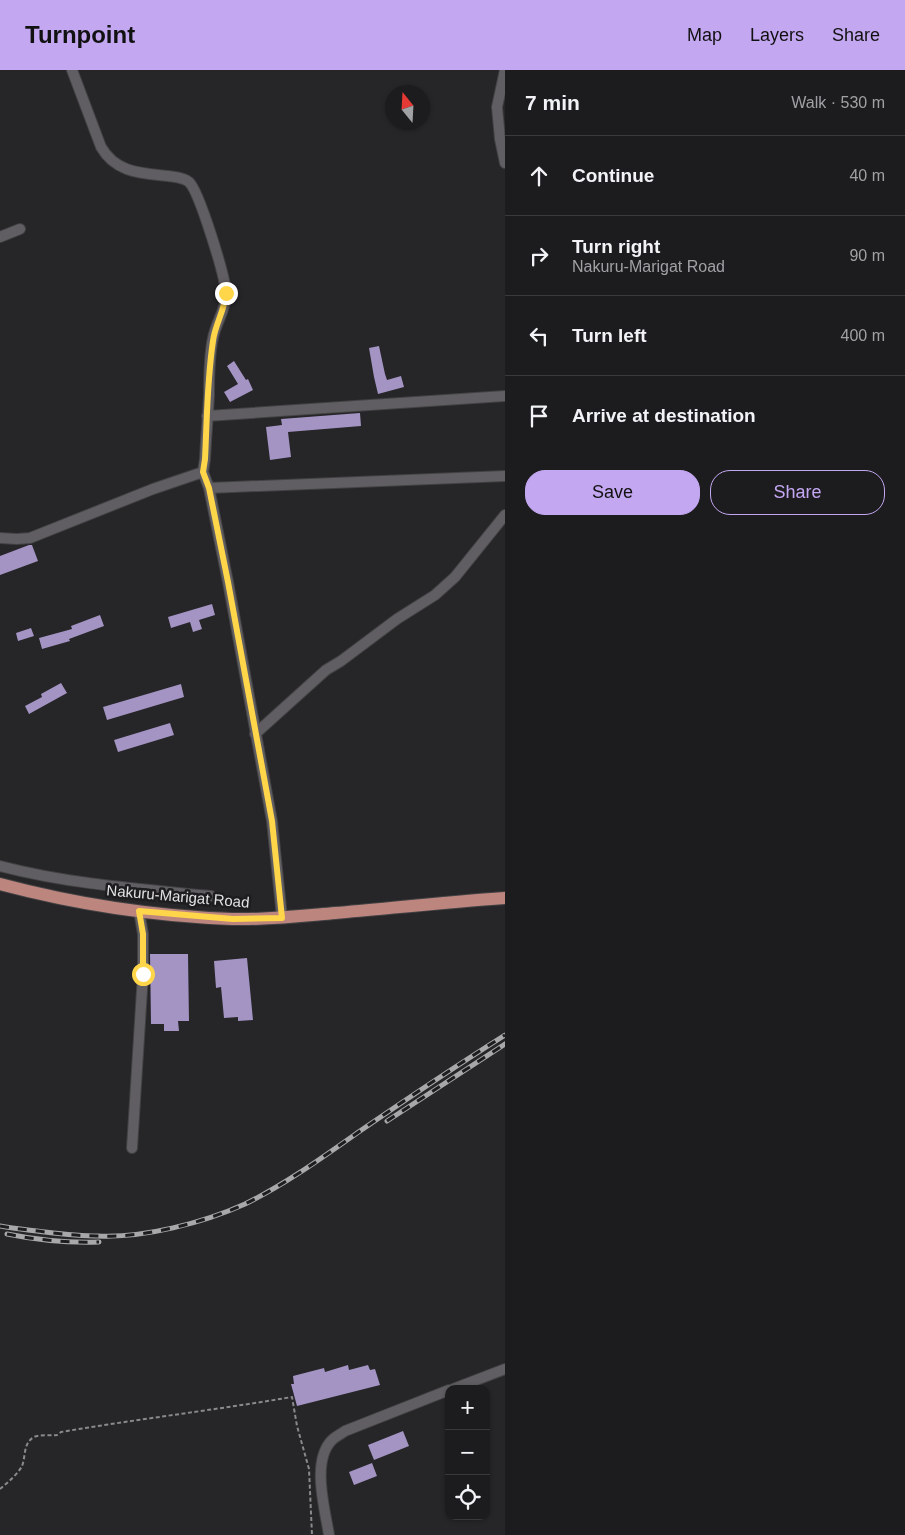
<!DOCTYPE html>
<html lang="en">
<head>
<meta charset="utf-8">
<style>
  :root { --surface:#1c1c1e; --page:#252527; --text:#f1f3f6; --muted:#a0a1a4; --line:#3a3a3c; --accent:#c4a7f1 }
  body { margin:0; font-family:Helvetica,sans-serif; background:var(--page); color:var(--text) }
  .controls { position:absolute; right:15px; bottom:15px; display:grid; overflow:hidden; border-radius:10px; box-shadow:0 1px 4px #0004 }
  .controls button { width:45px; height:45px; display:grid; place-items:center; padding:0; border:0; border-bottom:1px solid var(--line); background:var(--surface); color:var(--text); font:25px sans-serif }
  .compass { position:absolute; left:385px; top:15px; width:45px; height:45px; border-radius:50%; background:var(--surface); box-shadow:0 1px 4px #0004; rotate:342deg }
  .stop { position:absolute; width:15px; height:15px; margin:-11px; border:4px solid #ffd54a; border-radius:50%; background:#fff }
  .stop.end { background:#ffd54a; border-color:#fff; box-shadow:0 1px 5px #0008 }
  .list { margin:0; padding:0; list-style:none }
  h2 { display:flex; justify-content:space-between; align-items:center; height:65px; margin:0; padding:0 20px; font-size:21px }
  h2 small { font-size:16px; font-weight:400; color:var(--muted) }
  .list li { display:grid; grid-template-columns:32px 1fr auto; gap:15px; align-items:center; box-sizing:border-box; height:80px; padding:0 20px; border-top:1px solid var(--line) }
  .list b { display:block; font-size:19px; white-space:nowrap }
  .list p { margin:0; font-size:16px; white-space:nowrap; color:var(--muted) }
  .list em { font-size:16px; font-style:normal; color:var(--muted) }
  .actions { display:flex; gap:10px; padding:15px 20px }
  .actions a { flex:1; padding:11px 0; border:1px solid var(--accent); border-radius:20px; text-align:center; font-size:18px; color:var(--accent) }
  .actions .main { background:var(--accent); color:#111 }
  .icon { flex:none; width:28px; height:28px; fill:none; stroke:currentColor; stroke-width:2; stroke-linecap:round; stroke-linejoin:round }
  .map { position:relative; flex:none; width:505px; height:1465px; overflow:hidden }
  header { display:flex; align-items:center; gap:30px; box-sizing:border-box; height:70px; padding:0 25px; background:var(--accent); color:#111 }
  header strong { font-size:24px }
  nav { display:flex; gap:28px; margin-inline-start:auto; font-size:18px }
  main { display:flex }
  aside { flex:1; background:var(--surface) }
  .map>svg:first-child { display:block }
</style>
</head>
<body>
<header>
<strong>Turnpoint</strong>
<nav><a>Map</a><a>Layers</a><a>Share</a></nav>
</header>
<main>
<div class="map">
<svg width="505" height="1465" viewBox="0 0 505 1465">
  <rect width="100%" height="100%" fill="#262528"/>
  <path fill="#a394c3" d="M379,276L385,304L387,310L401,306L404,317L378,324L374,307L369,278Z
    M234,291L246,310L248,309L253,320L230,332L224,322L238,314L227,296Z
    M360,343L361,356L288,362L291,387L270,390L266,357L282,355L281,349Z
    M29,475H32L38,491L0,505V486Z
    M212,534L215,545L199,550L202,559L193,562L190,552L171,558L168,547Z
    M100,545L104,556L69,569L70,571L42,579L39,568L72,559L71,556Z
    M31,558L34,566L18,571L16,563Z
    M61,613L67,623L29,644L25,636L42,627L41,624Z
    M181,614L184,627L107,650L103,637Z
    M170,653L174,665L118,682L114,670Z
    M150,884H188L189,951H178L179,961H164V954H151Z
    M247,888L253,950L238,951V947L224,948L221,917L216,918L214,891Z
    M348,1295L349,1300L368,1295L370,1300L375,1299L380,1315L297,1336L291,1314H294L293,1306L324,1298L325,1302Z
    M403,1361L409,1376L374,1390L368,1375Z
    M372,1393L377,1406L354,1415L349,1402Z"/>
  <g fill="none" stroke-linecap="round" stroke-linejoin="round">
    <g stroke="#424143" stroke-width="12">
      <path id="minor" d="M72,0L101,77C116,103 141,103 168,106C175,107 183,107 189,112C199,121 226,208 226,224C226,240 216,252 213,268C209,286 209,306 209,325C208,346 206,368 205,389L203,402L209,418L228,512L272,751L282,847
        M505,0L497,37L500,69L505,93
        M0,167L20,159
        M207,346L505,326
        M209,418L505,406
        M0,468L17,469L30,468L153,419L203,402
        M255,664L326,600L341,591L397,549L435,525L455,507L505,445
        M0,796C69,814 141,819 211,826
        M132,1078L143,904V864L139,841
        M453,1319L505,1299
        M329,1465C325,1439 311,1391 332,1370C335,1367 341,1364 345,1361L449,1320"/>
    </g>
    <g stroke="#424143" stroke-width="14">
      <path id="major" d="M0,814C75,834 154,846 232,849C267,850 301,846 335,843C392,838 448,832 505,828"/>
    </g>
    <path stroke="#8a898b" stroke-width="2" stroke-dasharray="4 2.5" stroke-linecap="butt" d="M0,1419C7,1413 18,1404 22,1396C26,1386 23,1373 34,1367C40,1364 50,1366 57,1365L61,1362C138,1349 215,1340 292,1327L297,1356L309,1399L312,1465"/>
    <use href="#minor" stroke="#605e62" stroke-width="10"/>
    <use href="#major" stroke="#bc857e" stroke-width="12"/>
    <g stroke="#a8a7aa" stroke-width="5">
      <path id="rail" d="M387,1051L505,974
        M0,1156C15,1159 30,1160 45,1162C62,1164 80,1166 98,1166C144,1168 203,1153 245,1134C286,1114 323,1087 360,1061C408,1028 456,996 505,965
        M7,1164C37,1170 69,1173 99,1172"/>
    </g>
    <use href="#rail" stroke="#1d1c1f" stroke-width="3" stroke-dasharray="9" stroke-linecap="butt"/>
  </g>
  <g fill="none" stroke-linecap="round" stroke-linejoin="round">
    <path stroke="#ffd54a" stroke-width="6" d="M143,904V864L139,841L233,849L282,848L272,751L228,512L209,418L203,402L205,389C207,350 207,310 213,271C215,254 225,240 226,223"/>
  </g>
  <g text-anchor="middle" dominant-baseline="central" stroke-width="5" stroke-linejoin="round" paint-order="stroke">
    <g font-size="15" fill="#e2e1e3" stroke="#1d1c1f">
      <text transform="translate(178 826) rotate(5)">Nakuru-Marigat Road</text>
    </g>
  </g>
</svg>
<div class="controls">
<button>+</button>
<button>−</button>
<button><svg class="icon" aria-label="locate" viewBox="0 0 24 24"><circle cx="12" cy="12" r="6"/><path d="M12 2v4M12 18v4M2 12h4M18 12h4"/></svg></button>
</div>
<svg class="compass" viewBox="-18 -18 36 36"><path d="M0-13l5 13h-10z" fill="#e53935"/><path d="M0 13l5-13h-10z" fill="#a0a1a4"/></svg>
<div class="stop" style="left:143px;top:904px"></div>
<div class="stop end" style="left:226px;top:223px"></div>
</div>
<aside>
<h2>7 min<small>Walk · 530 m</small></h2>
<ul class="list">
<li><svg class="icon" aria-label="ahead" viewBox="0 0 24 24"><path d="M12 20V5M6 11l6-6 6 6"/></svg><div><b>Continue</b></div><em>40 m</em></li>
<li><svg class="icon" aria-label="right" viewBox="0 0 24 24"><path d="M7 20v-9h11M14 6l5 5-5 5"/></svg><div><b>Turn right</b><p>Nakuru-Marigat Road</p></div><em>90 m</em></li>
<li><svg class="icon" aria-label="left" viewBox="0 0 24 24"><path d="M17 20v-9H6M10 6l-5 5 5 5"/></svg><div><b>Turn left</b></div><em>400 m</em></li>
<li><svg class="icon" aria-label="arrive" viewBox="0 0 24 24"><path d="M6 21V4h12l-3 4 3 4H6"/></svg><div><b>Arrive at destination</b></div></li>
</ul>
<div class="actions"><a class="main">Save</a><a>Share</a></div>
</aside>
</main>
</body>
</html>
